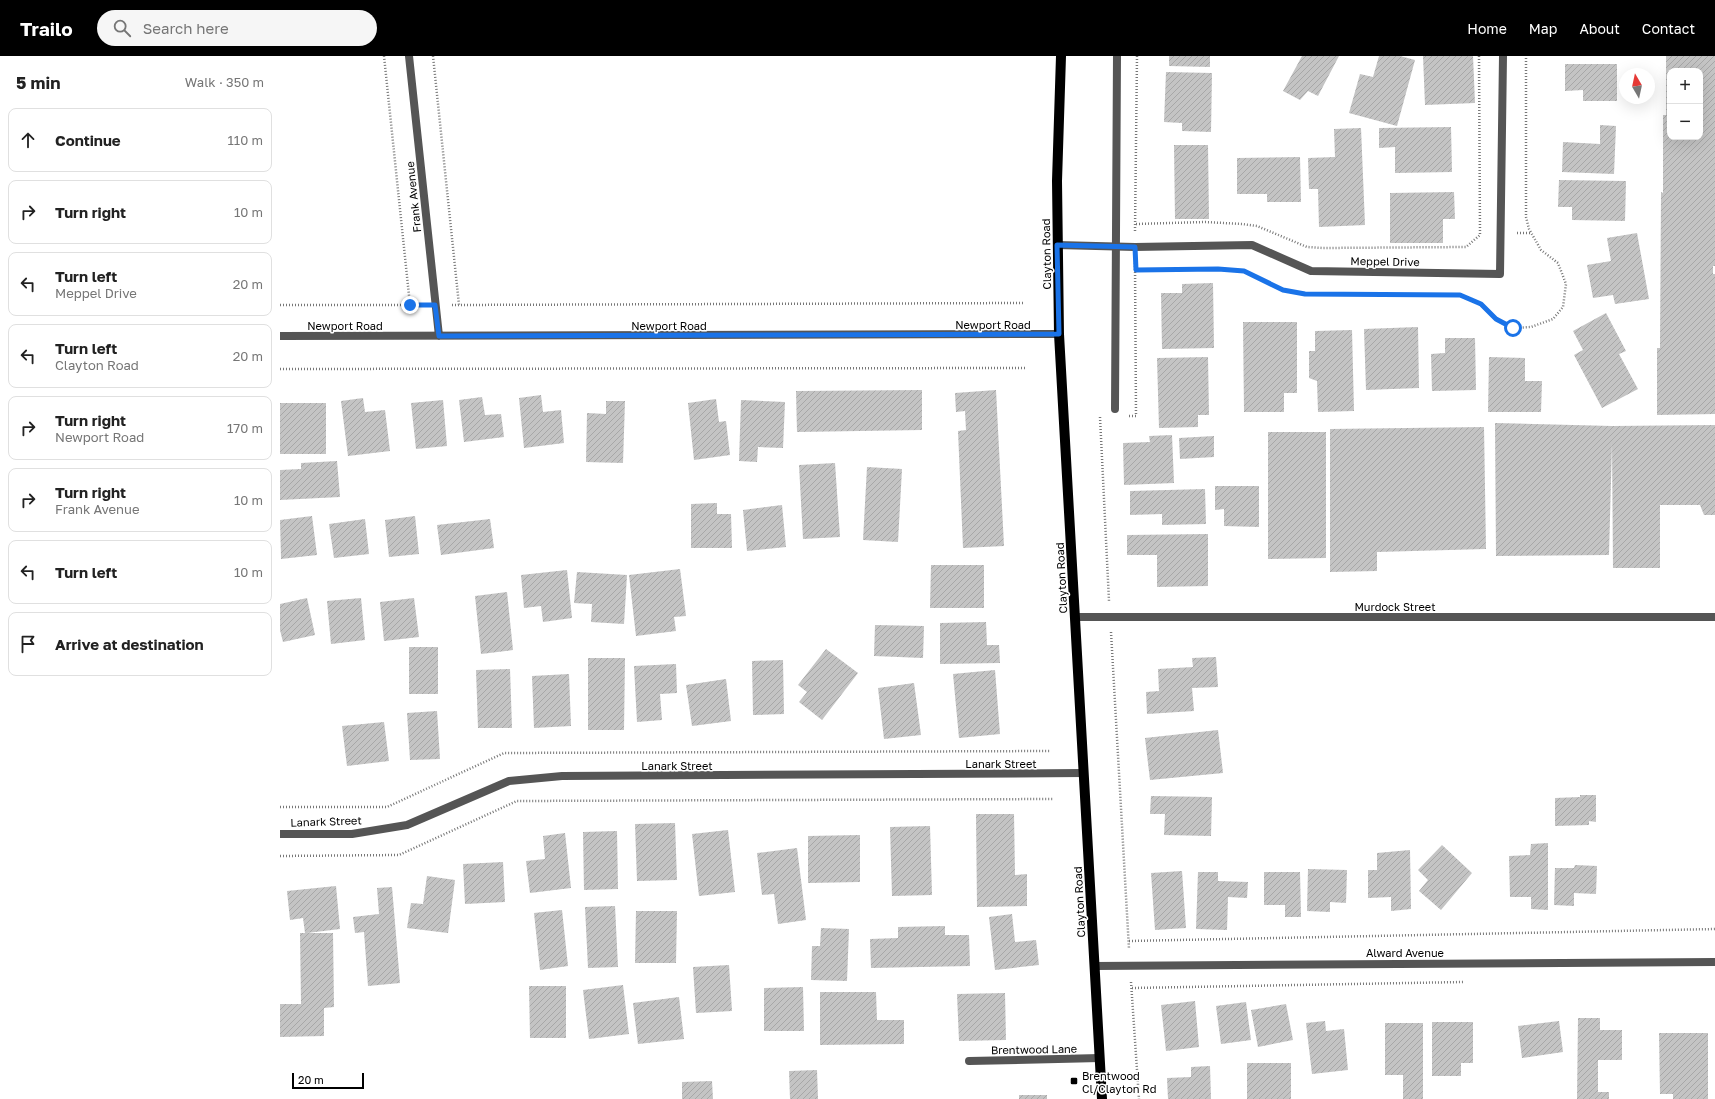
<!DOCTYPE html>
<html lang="en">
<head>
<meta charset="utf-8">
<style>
  :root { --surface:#fff; --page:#f6f6f6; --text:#222; --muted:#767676; --line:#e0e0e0; --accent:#000 }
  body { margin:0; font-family:"Golos Text",sans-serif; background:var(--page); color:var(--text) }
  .controls { position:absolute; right:12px; top:12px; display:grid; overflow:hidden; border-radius:8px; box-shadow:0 4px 16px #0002 }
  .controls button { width:36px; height:36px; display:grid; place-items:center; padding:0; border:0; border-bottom:1px solid var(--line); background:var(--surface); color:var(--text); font:20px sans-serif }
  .compass { position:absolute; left:1339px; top:12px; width:36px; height:36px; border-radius:50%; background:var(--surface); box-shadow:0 4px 16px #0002; rotate:351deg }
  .scale { position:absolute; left:12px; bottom:10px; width:72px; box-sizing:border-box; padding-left:4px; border:2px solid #000; border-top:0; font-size:11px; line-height:14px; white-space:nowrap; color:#000; -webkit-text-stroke:3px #fff; paint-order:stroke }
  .stop { position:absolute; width:12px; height:12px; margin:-9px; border:3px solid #1a73e8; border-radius:50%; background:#fff }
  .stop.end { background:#1a73e8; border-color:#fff; box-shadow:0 1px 4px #0008 }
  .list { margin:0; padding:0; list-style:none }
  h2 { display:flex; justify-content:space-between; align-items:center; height:52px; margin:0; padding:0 16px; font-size:17px }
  h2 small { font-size:13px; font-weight:400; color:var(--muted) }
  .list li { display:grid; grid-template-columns:26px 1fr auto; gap:12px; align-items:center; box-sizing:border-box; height:64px; margin:0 8px 8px; padding:0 8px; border:1px solid var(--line); border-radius:8px }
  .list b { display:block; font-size:15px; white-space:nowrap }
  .list p { margin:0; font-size:13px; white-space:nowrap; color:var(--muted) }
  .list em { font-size:13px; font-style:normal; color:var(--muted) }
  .icon { flex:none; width:22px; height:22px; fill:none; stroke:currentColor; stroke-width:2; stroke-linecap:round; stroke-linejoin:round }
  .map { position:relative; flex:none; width:1435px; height:1043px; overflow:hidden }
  header { display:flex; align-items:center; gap:24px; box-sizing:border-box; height:56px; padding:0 20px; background:var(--accent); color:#fff }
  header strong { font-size:19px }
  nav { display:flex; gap:22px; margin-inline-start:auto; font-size:14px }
  .search { width:280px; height:36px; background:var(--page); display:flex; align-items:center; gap:10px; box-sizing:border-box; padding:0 14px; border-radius:22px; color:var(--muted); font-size:15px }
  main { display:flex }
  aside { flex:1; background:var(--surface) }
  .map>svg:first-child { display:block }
</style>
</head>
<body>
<header>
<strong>Trailo</strong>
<div class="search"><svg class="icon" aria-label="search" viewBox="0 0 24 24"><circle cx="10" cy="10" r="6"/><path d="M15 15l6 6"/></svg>Search here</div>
<nav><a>Home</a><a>Map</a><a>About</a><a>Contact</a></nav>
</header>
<main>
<aside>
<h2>5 min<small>Walk · 350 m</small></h2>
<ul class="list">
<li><svg class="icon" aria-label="ahead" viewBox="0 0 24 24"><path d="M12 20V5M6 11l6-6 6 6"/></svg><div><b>Continue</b></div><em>110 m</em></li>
<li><svg class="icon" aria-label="right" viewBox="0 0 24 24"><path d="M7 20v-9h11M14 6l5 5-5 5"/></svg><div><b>Turn right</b></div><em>10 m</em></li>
<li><svg class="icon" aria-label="left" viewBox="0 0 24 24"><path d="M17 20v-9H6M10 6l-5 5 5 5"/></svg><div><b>Turn left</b><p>Meppel Drive</p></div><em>20 m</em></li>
<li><svg class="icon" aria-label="left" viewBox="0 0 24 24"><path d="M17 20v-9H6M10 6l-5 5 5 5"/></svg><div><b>Turn left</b><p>Clayton Road</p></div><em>20 m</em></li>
<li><svg class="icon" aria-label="right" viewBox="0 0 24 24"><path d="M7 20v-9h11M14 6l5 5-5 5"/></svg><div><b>Turn right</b><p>Newport Road</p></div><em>170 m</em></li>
<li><svg class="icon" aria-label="right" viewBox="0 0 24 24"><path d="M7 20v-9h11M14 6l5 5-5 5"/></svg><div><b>Turn right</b><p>Frank Avenue</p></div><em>10 m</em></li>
<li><svg class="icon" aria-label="left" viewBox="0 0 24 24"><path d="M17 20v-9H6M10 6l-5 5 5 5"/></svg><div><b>Turn left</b></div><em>10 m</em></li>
<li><svg class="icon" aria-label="arrive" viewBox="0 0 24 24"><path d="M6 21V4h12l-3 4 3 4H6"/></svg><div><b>Arrive at destination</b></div></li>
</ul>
</aside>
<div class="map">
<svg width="1435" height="1043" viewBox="0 0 1435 1043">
  <defs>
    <pattern id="building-hatch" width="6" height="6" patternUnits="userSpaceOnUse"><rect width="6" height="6" fill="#c4c4c4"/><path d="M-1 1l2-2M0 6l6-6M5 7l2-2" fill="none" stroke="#a7a7a7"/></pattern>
  </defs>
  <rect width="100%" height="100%" fill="#fff"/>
  <path fill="url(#building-hatch)" fill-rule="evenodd" d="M889,0H930V11L889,10Z
    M1022,0H1059L1038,40L1028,35L1020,44L1003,35Z
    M1099,0H1120L1135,4L1117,70L1069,57L1080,18L1093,21Z
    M1143,0H1193L1195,47L1145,49Z
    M1386,0H1435V210H1433V218H1435V358L1377,359V292H1380L1381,136L1383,137V59H1386ZM1390,15H1420V81H1390Z
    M1285,8H1337V45H1303V34L1285,35Z
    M886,16L932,17L931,76L902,75V67L884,66Z
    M1320,69L1336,70L1334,118L1282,116L1283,86L1320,88Z
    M1171,71L1172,116L1115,117V91L1099,92V72Z
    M1081,72L1085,169L1039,171L1038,133H1029L1028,102L1055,101L1054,73Z
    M894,89H928L929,163H895Z
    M1020,101L1021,146H987V138H957V102Z
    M1279,124L1346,125L1345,165L1292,164V151H1278Z
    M1174,136L1175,163H1163V187H1110V137Z
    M1357,177L1369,243L1335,248L1333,239L1313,242L1307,209L1331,205L1327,182Z
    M933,227L934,292L882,293L881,237H902V228Z
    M1326,257L1346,295L1339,298L1358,333L1322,352L1294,299L1303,294L1293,275Z
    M963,266H1017V337H1004V356H964Z
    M1138,271L1139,332L1086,334L1084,273Z
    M1072,274L1074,355L1038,356L1037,325L1029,322V295H1035V275Z
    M1165,282H1195L1196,334L1152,335L1151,298L1165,297Z
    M928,301L929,359H918V371L879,372L877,302Z
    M1209,301L1245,302V325H1262L1261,356H1208Z
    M642,334V374L517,376L516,335Z
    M716,334L724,490L683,492L678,375L686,374L685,355L676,356L675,337Z
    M261,339L263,356L281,354L284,387L244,392L239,342Z
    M202,341L205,359L221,358L224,381L184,386L179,344Z
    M83,342L85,356L105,354L110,395L68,400L61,345Z
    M436,343L439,366L446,365L450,399L414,404L408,347Z
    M163,344L167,390L136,393L131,347Z
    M461,344L505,346L503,392L478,391L477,406L459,405Z
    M326,345H345L343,407L306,406L307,357L326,358Z
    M0,347H46V398H0Z
    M1215,367L1332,370L1435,369V459H1424L1420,449H1380V512H1333L1332,387L1329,499L1216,500Z
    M1204,371L1206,493L1097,496V515L1050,516V373Z
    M988,376H1046V502L988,503Z
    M892,379L894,427L844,429L843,387L870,386L869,380Z
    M934,380V401L900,403L899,382Z
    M57,405L60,441L0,444V414L21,413V407Z
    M555,407L560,481L523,483L519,409Z
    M587,411L622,413L618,486L583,484Z
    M935,430H979V471L944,470V453L935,454Z
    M925,433L926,468L882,469V458L850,459V435Z
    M437,447V458H451L452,492H411V448Z
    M502,449L506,491L467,495L463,454Z
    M32,460L37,499L1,503L0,464Z
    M135,460L139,498L109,501L105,464Z
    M85,463L89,498L54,502L49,468Z
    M210,463L214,492L161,499L157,469Z
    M928,478V530L877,531V499H847V479Z
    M651,509H704V552H650Z
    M400,513L406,560L394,561L396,575L356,580L349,519Z
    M287,514L292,562L263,566L261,550L244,552L241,519Z
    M297,516L347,519L344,568L311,566L312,548L294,547Z
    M227,536L233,594L201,598L195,540Z
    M27,542L35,579L3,586L0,574V548Z
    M81,542L85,584L51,588L47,545Z
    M134,542L139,581L104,585L100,546Z
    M706,566L707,589H719L720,607L660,608V567Z
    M595,569L644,570L643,602L594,600Z
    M129,591H158V638H129Z
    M546,593L578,617L542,664L519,646L527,636L518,629Z
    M936,601L938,631L912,632L914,655L867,658L866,636L879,635L878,613L913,611L912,602Z
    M308,602H345L344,674H308Z
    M503,604L504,658L473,659L472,605Z
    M396,608L397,637L380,638L382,664L357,666L354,610Z
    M230,613L232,672H198L196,614Z
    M715,614L720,678L679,682L673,618Z
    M289,618L291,670L254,672L252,620Z
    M446,623L451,665L412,670L406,629Z
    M634,627L641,679L604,683L598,632Z
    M157,655L160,703L130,704L127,657Z
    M104,666L109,705L67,710L62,670Z
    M938,674L943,717L870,724L865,682Z
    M1300,739H1316V766L1309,765V769L1275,770V742L1300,741Z
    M871,740L932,741L931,780L884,779L885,758H870Z
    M696,758H734L735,819L747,818V850L697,851Z
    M395,767L397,824L357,825L355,768Z
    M650,770L652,839L612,840L610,771Z
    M448,774L455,836L419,840L412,778Z
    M337,775L338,833L304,834L303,776Z
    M285,777L291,832L250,837L246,805L265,803L263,780Z
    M580,779V826L528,827V780Z
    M1268,787V854L1251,853V841H1230L1229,800L1250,799L1251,788Z
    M1162,789L1192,817L1161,854L1139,835L1148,824L1138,814Z
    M517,792L526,864L498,868L494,838L482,839L477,797Z
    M1130,794L1131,853L1111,855V841L1088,842V814H1097V797Z
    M223,806L225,846L185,848L183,808Z
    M1295,809L1317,810L1316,838L1294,837V850L1274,849L1275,812H1294Z
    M1028,813L1067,814L1066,847L1050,846V856L1027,855Z
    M902,815L906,872L875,874L871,817Z
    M918,816H938V825L968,826L967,842L948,841L947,874L916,873Z
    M984,816H1020L1021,861H1005V849H984Z
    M147,820L175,824L168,877L127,872L131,847L143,848Z
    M56,830L60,873L27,877H53L54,951L44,952V980L0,981V948H21L20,877H25L23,862L10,864L7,835Z
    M112,831L120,927L88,930L84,876L75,877L73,861L99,858L97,832Z
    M335,850L338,911L308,912L305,851Z
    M282,854L288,910L260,914L254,857Z
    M356,855H397L396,907H355Z
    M732,858L735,886L756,884L759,909L715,914L709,861Z
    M665,870V879H689L690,910L591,912L590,883L618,882V871Z
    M541,872L569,873L567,925L531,924L532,890H540Z
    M449,909L452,955L416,957L413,911Z
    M343,929L349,978L309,983L303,934Z
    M249,930H286V982H250Z
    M523,931L524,975H484V932Z
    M540,936H596L597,964H624V988L540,989Z
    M725,937L726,984L679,985L677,938Z
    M399,941L404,983L358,988L353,947Z
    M915,945L919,991L886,995L881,949Z
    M966,946L971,984L941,988L936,950Z
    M1006,948L1013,984L978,991L971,954Z
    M1298,962H1320V974H1342V1004H1318V1036H1329V1043H1297Z
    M1045,965L1046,975L1064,973L1068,1014L1032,1018L1026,967Z
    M1279,965L1283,996L1242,1002L1238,970Z
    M1152,966H1193V1007H1181V1020H1152Z
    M1105,967H1143V1043H1123V1019H1105Z
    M1379,977H1428V1043H1393V1038H1380Z
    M967,1007H1011V1043H967Z
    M930,1010L931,1043H888L887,1022L911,1021V1011Z
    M537,1014L538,1043H510L509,1015Z
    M432,1025L433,1043H402V1026Z
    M739,1039H767V1043H739Z"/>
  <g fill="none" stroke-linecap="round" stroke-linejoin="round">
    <path stroke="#777" stroke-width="2.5" stroke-dasharray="1 2" stroke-linecap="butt" d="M104,0L130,249
      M153,0L179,249
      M1199,0L1200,179
      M856,168L925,166L962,168L977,170L1027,191L1043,192L1186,191L1200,179
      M855,175L857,0
      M1237,177H1251
      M856,214L938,213L965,215L1003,234L1025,238L1180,239L1201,248L1216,263L1233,272L1251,271L1273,263L1283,251L1286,228L1278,207L1261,194L1249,173L1246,161V0
      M0,249H139
      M172,249L744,247
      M0,313L747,312
      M849,360H856L855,206
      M820,361L829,545
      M831,576L849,893
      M0,751H107L224,697L770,695
      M0,800L119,799L237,745L773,743
      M849,885L1435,873
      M851,926L859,1043
      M852,932L1183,926"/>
    <path stroke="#555" stroke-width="8" d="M835,353L837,0
      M689,1005L820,1002"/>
    <path stroke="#555" stroke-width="8" d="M129,0L159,280
      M777,189L855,191L972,189L1031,215L1220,218L1223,0
      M0,280L779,278
      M795,561H1435
      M0,778H72L127,769L229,725L282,720L804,717
      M815,910L1435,906"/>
    <path stroke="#000" stroke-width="10" d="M781,0L777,125L779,278L822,1043"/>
  </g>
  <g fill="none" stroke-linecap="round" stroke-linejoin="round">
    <path stroke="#1a73e8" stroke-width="5" d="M130,249H155L159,280L779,278L777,189L855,191L856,214L938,213L964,215L1003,234L1025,238L1180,239L1201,248L1216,263L1233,272"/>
  </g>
  <rect fill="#000" stroke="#fff" stroke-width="1.5" x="790" y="1021" width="8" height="8" rx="2"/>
  <g text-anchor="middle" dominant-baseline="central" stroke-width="3" stroke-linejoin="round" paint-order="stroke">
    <g font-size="11" fill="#000" stroke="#fff">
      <text transform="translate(133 141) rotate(-96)">Frank Avenue</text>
      <text transform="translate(766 198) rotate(-91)">Clayton Road</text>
      <text transform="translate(1105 205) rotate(1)">Meppel Drive</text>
      <text x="713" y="268">Newport Road</text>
      <text x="65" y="269">Newport Road</text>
      <text x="389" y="269">Newport Road</text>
      <text transform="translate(781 522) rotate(-93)">Clayton Road</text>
      <text x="1115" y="550">Murdock Street</text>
      <text x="721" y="707">Lanark Street</text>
      <text x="397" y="709">Lanark Street</text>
      <text transform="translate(46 765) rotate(-2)">Lanark Street</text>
      <text transform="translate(799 846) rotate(-93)">Clayton Road</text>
      <text x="1125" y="896">Alward Avenue</text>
      <text transform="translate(754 993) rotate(-1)">Brentwood Lane</text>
    </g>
    <g font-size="11" fill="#000" stroke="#fff" text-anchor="start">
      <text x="802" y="1019">Brentwood<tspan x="802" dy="13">Cl/Clayton Rd</tspan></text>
    </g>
  </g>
</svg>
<div class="controls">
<button>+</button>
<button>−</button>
</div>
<svg class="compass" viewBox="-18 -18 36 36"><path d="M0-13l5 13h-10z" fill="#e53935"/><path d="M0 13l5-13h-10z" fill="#767676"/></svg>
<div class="scale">20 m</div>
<div class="stop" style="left:1233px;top:272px"></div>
<div class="stop end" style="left:130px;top:249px"></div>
</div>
</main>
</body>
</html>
